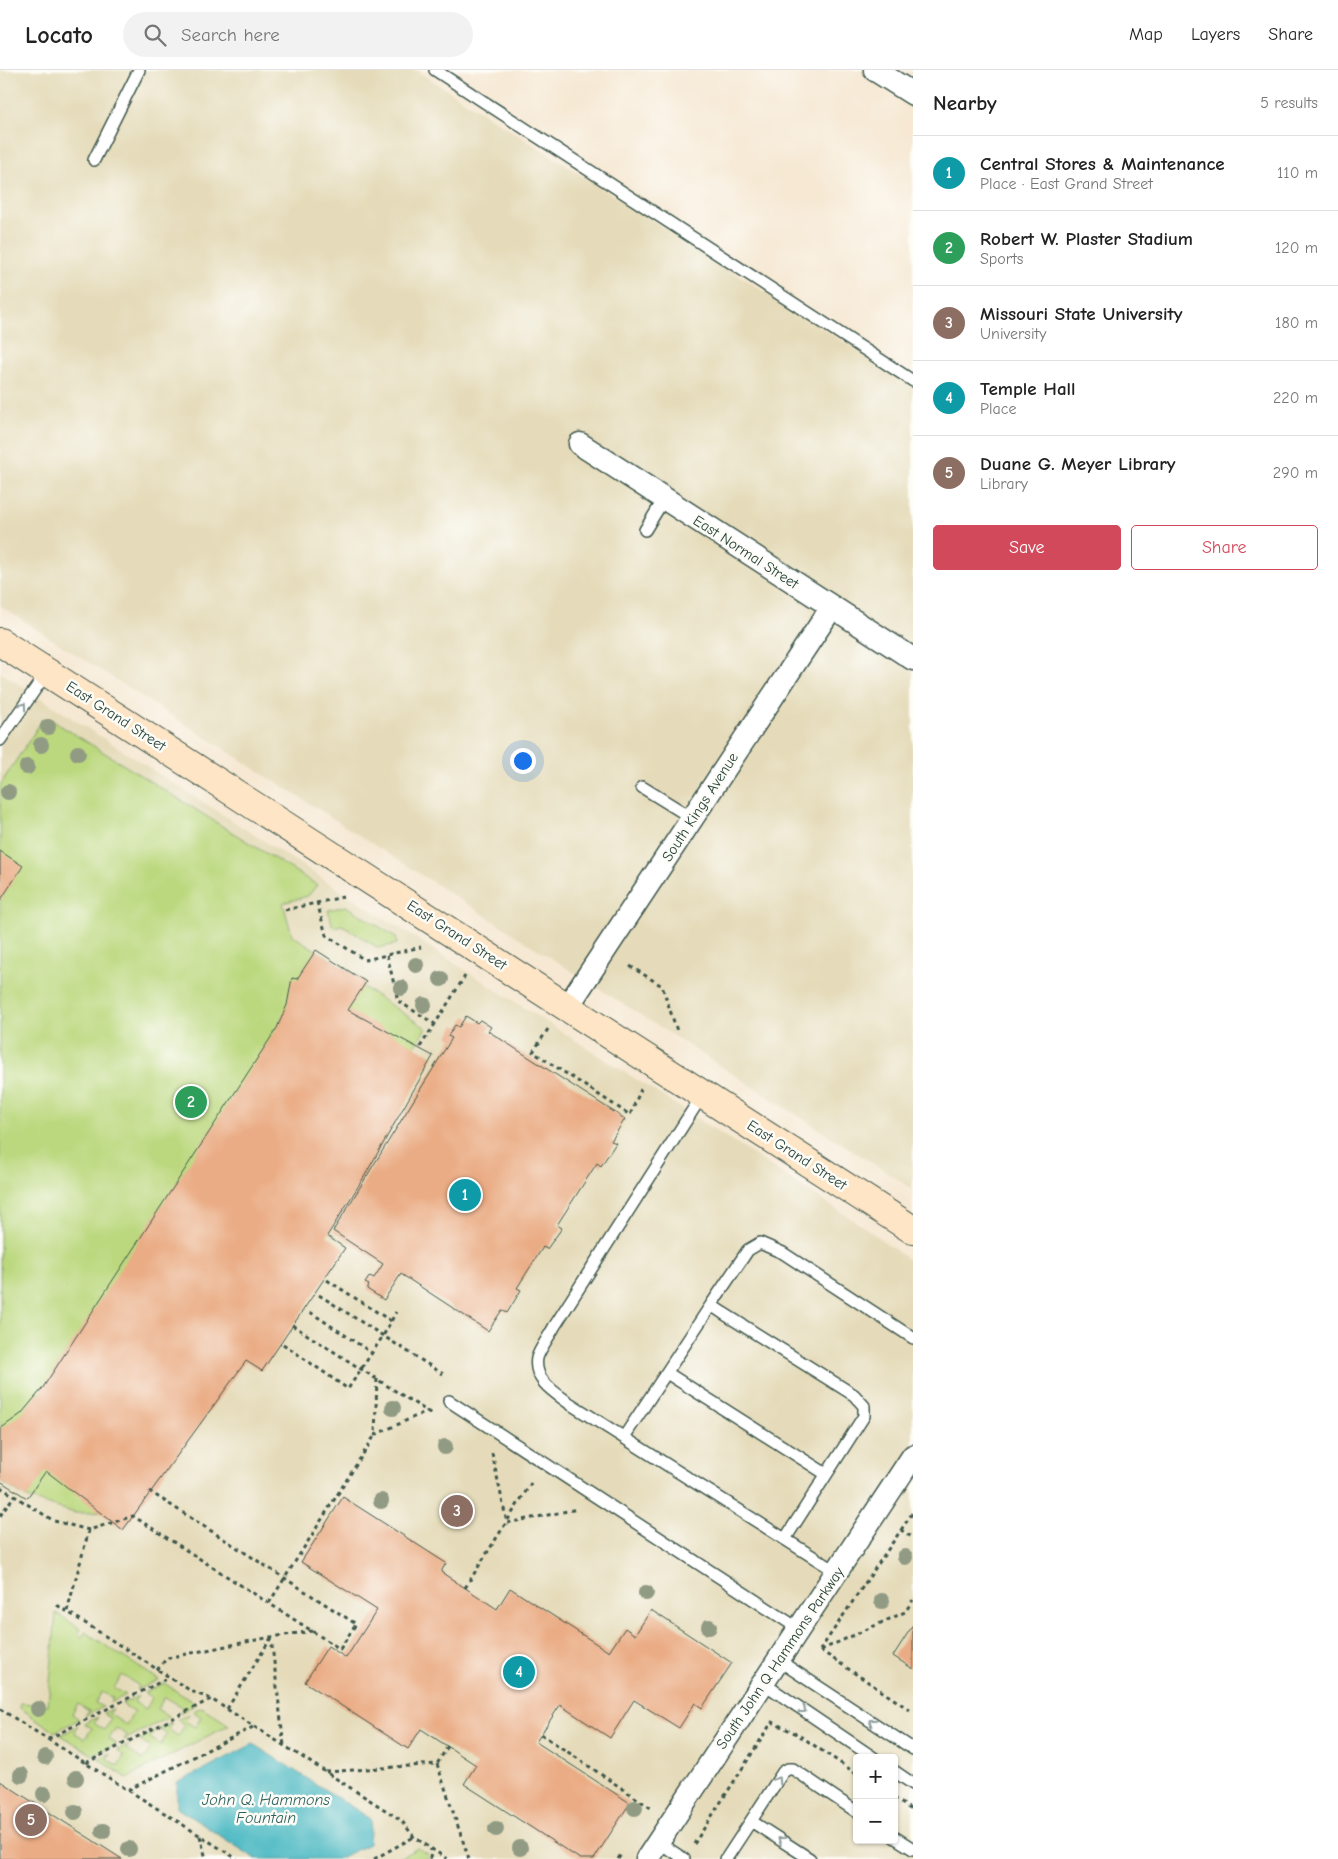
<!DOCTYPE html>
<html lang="en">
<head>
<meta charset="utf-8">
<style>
  :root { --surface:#fff; --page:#f2f2f2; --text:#222; --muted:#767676; --line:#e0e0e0; --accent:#d1495b }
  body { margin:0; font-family:"Comic Neue",sans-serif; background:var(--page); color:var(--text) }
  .controls { position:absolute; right:15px; bottom:15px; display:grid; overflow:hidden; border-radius:5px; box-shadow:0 1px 4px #0004 }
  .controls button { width:45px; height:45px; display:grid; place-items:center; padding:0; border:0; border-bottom:1px solid var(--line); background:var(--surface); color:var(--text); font:25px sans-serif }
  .you { position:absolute; left:522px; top:690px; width:18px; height:18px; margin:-12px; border:4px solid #fff; border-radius:50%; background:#1a73e8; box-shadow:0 0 0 8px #1a73e833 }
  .badge { display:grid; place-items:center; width:32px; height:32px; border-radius:50%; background:var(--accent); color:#fff; font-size:16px; font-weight:700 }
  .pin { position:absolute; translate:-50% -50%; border:2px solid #fff; box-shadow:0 1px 5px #0006 }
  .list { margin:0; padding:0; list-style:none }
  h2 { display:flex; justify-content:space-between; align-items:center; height:65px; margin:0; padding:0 20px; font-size:21px }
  h2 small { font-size:16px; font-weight:400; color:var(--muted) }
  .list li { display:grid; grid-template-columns:32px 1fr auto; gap:15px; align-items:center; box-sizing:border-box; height:75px; padding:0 20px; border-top:1px solid var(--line) }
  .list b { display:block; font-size:19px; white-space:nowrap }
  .list p { margin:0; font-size:16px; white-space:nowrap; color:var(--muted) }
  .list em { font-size:16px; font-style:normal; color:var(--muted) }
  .actions { display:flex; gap:10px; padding:15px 20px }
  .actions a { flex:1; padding:11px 0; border:1px solid var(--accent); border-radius:5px; text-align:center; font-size:18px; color:var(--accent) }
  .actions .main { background:var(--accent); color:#fff }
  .icon { flex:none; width:28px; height:28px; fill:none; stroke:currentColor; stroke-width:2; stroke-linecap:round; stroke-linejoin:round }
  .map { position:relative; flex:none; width:913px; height:1789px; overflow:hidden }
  header { display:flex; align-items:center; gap:30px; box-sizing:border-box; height:70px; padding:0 25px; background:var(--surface); border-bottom:1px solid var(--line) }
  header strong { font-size:24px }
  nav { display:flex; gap:28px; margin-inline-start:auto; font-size:18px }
  .search { width:350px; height:45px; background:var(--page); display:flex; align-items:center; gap:12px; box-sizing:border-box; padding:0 18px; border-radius:28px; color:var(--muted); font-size:19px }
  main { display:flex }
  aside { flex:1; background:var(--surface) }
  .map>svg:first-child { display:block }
</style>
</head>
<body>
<header>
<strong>Locato</strong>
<div class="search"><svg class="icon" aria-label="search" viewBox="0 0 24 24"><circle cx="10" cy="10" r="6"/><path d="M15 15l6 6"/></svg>Search here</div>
<nav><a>Map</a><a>Layers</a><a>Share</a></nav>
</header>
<main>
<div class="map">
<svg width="913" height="1789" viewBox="0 0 913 1789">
  <rect width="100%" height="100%" fill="#fdfcf7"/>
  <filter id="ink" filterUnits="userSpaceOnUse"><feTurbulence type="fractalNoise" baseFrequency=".02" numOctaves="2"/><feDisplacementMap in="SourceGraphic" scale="10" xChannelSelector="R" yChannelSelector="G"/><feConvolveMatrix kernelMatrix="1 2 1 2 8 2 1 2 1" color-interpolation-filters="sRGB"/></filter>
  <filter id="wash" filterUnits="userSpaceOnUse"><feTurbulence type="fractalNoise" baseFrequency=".0096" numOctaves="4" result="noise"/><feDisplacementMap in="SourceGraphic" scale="20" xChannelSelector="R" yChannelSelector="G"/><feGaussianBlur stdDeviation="1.12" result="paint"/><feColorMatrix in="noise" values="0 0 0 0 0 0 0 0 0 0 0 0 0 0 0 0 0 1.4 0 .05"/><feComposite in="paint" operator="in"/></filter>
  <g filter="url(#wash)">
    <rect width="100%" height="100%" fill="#f6e8d3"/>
    <path fill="#e5dbba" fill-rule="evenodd" d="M0,0H416L913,316V1119L0,536Z
      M0,602L701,1051L867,1159L913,1193V1789H0ZM857,1688H894V1770H857Z"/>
    <path fill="#bbd87e" stroke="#6d8a59" d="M43,649H50L317,815L308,826L283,833L292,865L366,912L363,917L426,958L338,1105L124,1442L75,1443L27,1428L0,1411V715Z
      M346,836L396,867L397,874L378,878L342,855L333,857L328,840Z
      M56,1543L81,1559L78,1564L82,1567L85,1562L159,1610L137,1620L139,1616L122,1605L114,1618L126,1625L110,1633L113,1628L102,1622L95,1633L103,1637L85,1646L89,1641L78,1634L72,1644L79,1649L55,1662L20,1638V1633L48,1635Z
      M164,1613L196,1634L180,1643L182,1637L165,1627L157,1639L170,1647L124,1670L127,1665L116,1658L109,1669L117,1674L93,1685L61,1665L78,1656L75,1663L85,1669L92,1658L84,1653L98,1647L94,1653L104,1660L111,1649L103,1643L113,1639L109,1644L126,1655L134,1642L122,1634L138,1626L134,1632L146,1639L152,1628L144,1623Z
      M202,1637L229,1655L127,1708L99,1689L110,1683L107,1689L118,1696L124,1686L117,1680L129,1675L126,1679L143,1690L151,1678L139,1670L154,1662L150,1668L161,1675L167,1664L159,1659L172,1653L168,1659L178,1666L185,1655L177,1650L189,1644L185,1651L195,1657L201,1647L193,1641Z
      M418,1778L428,1785V1789H397Z"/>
    <path fill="#49b8c2" stroke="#347a7b" d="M253,1674L371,1749L369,1774L338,1789H256L177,1738V1713Z"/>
    <g id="blocks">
      <path fill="#eaac84" d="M0,781L23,796L0,831Z
        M316,880L366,912L348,940L433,986L364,1107L327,1166L345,1178L262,1301L246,1291L123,1460L46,1401L27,1428L0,1411V1359L21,1344L42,1319L277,958L287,935L292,908L297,909Z
        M466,946L477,953L480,950L491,957L488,961L625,1049L611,1071L616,1073L601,1096L597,1093L557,1155L562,1158L547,1179L543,1177L517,1218L521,1220L507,1243L502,1240L488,1261L401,1204L384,1230L367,1219L369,1215L365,1213L370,1206L374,1208L383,1194L333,1161L452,968L448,966L455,955L459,957Z
        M343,1427L446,1493L441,1502L497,1539L510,1518L609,1582L625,1558L635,1565L651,1540L732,1593L702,1638L695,1633L679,1658L634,1630L610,1668L560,1635L536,1672L630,1733L594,1789H580L464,1714L476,1695L421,1659L408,1679L305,1612L328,1576L346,1588L377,1540L301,1492Z
        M913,1555V1599L893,1586Z
        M0,1711L122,1789H0Z"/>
    </g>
  </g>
  <g filter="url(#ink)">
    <use href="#blocks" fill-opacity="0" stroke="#3f574c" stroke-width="1"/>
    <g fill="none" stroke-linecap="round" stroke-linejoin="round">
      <g stroke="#3f574c" stroke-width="14">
        <path id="lane" d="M435,0L913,311
          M94,90L139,0
          M645,460L664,429
          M0,670L47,602
          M642,717L692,748
          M703,1024L554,1257C550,1265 539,1280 537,1288C533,1310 554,1322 569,1333L837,1502
          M711,1235L748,1180L760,1173L783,1183L913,1268
          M667,1303L826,1404
          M449,1331L799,1559
          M624,1367L711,1235L723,1243L854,1325L864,1336V1346L785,1469
          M778,1590L913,1679
          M763,1613L874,1688
          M894,1701L913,1714
          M751,1751L810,1789
          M894,1767L913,1779
          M658,1772L684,1789
          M726,1789L783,1702L788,1699H793L857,1742"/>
      </g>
      <g stroke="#3f574c" stroke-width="25">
        <path id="street" d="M875,0L913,24
          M580,374L913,589
          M568,936L832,537
          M647,1789L913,1386"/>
      </g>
      <g stroke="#3f574c" stroke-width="30">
        <path id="secondary" d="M0,572L913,1160"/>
      </g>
      <path stroke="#3f574c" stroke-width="3" stroke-dasharray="4 4" stroke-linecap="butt" d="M317,832L326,865L365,890L421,877
        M285,840L343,827
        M387,885L398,931L435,954L465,906
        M630,896L662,916L677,961
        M548,959L533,982L630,1045L641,1019
        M420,977L435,954
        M327,1210L391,1251
        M319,1225L443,1304
        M310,1242L372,1283
        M292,1255L433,1345
        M283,1274L348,1319L383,1266L396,1242
        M377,1309L375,1365L427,1341
        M492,1383L507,1453L578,1439
        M0,1417L54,1451L89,1460L133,1446L340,1579L356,1554L149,1421
        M0,1446L14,1426
        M901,1460L913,1442
        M465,1518L533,1410
        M269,1533L375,1365
        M57,1535L191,1621L211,1629L401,1750L414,1767L447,1789
        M67,1541L89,1460
        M271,1567L284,1676
        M820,1580L901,1460L913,1468
        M820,1580L913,1642
        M821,1580L905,1542L913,1530
        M157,1600L167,1588L271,1567L313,1561
        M0,1639L237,1789
        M227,1639L271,1568
        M541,1664L651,1738
        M48,1669L168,1608
        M86,1693L211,1629
        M437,1694L469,1789
        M326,1702L437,1694L448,1676
        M128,1720L253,1657
        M894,1728L913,1741
        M200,1766L206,1789
        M694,1774L772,1652L797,1664L857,1704
        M374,1789L414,1767
        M430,1789L431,1779
        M618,1789L622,1783"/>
      <use href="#lane" stroke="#fff" stroke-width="11"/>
      <use href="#street" stroke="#fff" stroke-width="22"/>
      <use href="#secondary" stroke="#fee5c5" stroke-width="28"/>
    </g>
    <g fill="#919b84">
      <circle cx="48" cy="657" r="8"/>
      <circle cx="41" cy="675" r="8"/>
      <circle cx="78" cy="683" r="8"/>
      <circle cx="27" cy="697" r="8"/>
      <circle cx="8" cy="722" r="8"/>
      <circle cx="416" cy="895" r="8"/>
      <circle cx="441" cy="909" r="8"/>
      <circle cx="401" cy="918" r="8"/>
      <circle cx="424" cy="935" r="8"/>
      <circle cx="393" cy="1338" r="8"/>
      <circle cx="445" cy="1377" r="8"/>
      <circle cx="381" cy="1431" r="8"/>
      <circle cx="905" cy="1487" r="8"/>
      <circle cx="646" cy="1523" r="8"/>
      <circle cx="882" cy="1531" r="8"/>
      <circle cx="709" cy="1557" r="8"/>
      <circle cx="38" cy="1639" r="8"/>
      <circle cx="45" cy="1687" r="8"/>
      <circle cx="21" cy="1705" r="8"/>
      <circle cx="76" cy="1708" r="8"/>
      <circle cx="44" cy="1724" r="8"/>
      <circle cx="635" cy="1738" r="8"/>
      <circle cx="75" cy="1742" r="8"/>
      <circle cx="496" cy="1759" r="8"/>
      <circle cx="103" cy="1761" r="8"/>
      <circle cx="520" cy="1778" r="8"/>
      <circle cx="129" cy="1779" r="8"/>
    </g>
    <defs><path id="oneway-chevron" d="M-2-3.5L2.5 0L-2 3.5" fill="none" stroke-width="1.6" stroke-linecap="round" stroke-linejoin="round" transform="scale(1.25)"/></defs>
    <g stroke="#8f9e9a">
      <use href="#oneway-chevron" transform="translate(23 636) rotate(-55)"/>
      <use href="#oneway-chevron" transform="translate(803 1640) rotate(34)"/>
      <use href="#oneway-chevron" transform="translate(872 1652) rotate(-146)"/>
      <use href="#oneway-chevron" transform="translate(778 1710) rotate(-57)"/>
      <use href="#oneway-chevron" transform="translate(781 1770) rotate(-147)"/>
    </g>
  </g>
  <g text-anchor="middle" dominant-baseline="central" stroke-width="5" stroke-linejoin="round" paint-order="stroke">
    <g font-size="15" fill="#1f3d34" stroke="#fdfcf7">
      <text transform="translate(746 482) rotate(33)">East Normal Street</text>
      <text transform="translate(116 646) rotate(33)">East Grand Street</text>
      <text transform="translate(700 737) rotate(-57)">South Kings Avenue</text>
      <text transform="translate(457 865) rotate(33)">East Grand Street</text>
      <text transform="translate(797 1085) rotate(33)">East Grand Street</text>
      <text transform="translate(780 1588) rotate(-56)">South John Q Hammons Parkway</text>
    </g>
    <g font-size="16" font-style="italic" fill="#2c625f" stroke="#fdfcf7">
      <text x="266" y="1730">John Q. Hammons<tspan x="266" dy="18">Fountain</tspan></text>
    </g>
  </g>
</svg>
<div class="controls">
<button>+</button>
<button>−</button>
</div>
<div class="you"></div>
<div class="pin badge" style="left:465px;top:1125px;background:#0f9aa8">1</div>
<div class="pin badge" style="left:191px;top:1032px;background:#2e9e5b">2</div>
<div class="pin badge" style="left:457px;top:1441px;background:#8d6e63">3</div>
<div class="pin badge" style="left:519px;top:1602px;background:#0f9aa8">4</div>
<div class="pin badge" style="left:31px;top:1750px;background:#8d6e63">5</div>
</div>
<aside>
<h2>Nearby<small>5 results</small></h2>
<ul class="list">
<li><span class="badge" style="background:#0f9aa8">1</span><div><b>Central Stores &amp; Maintenance</b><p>Place · East Grand Street</p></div><em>110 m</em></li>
<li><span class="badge" style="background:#2e9e5b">2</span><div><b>Robert W. Plaster Stadium</b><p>Sports</p></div><em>120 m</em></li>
<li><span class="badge" style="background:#8d6e63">3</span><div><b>Missouri State University</b><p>University</p></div><em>180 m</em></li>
<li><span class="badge" style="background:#0f9aa8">4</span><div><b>Temple Hall</b><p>Place</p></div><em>220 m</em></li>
<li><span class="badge" style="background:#8d6e63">5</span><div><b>Duane G. Meyer Library</b><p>Library</p></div><em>290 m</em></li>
</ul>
<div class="actions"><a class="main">Save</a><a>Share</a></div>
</aside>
</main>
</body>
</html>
